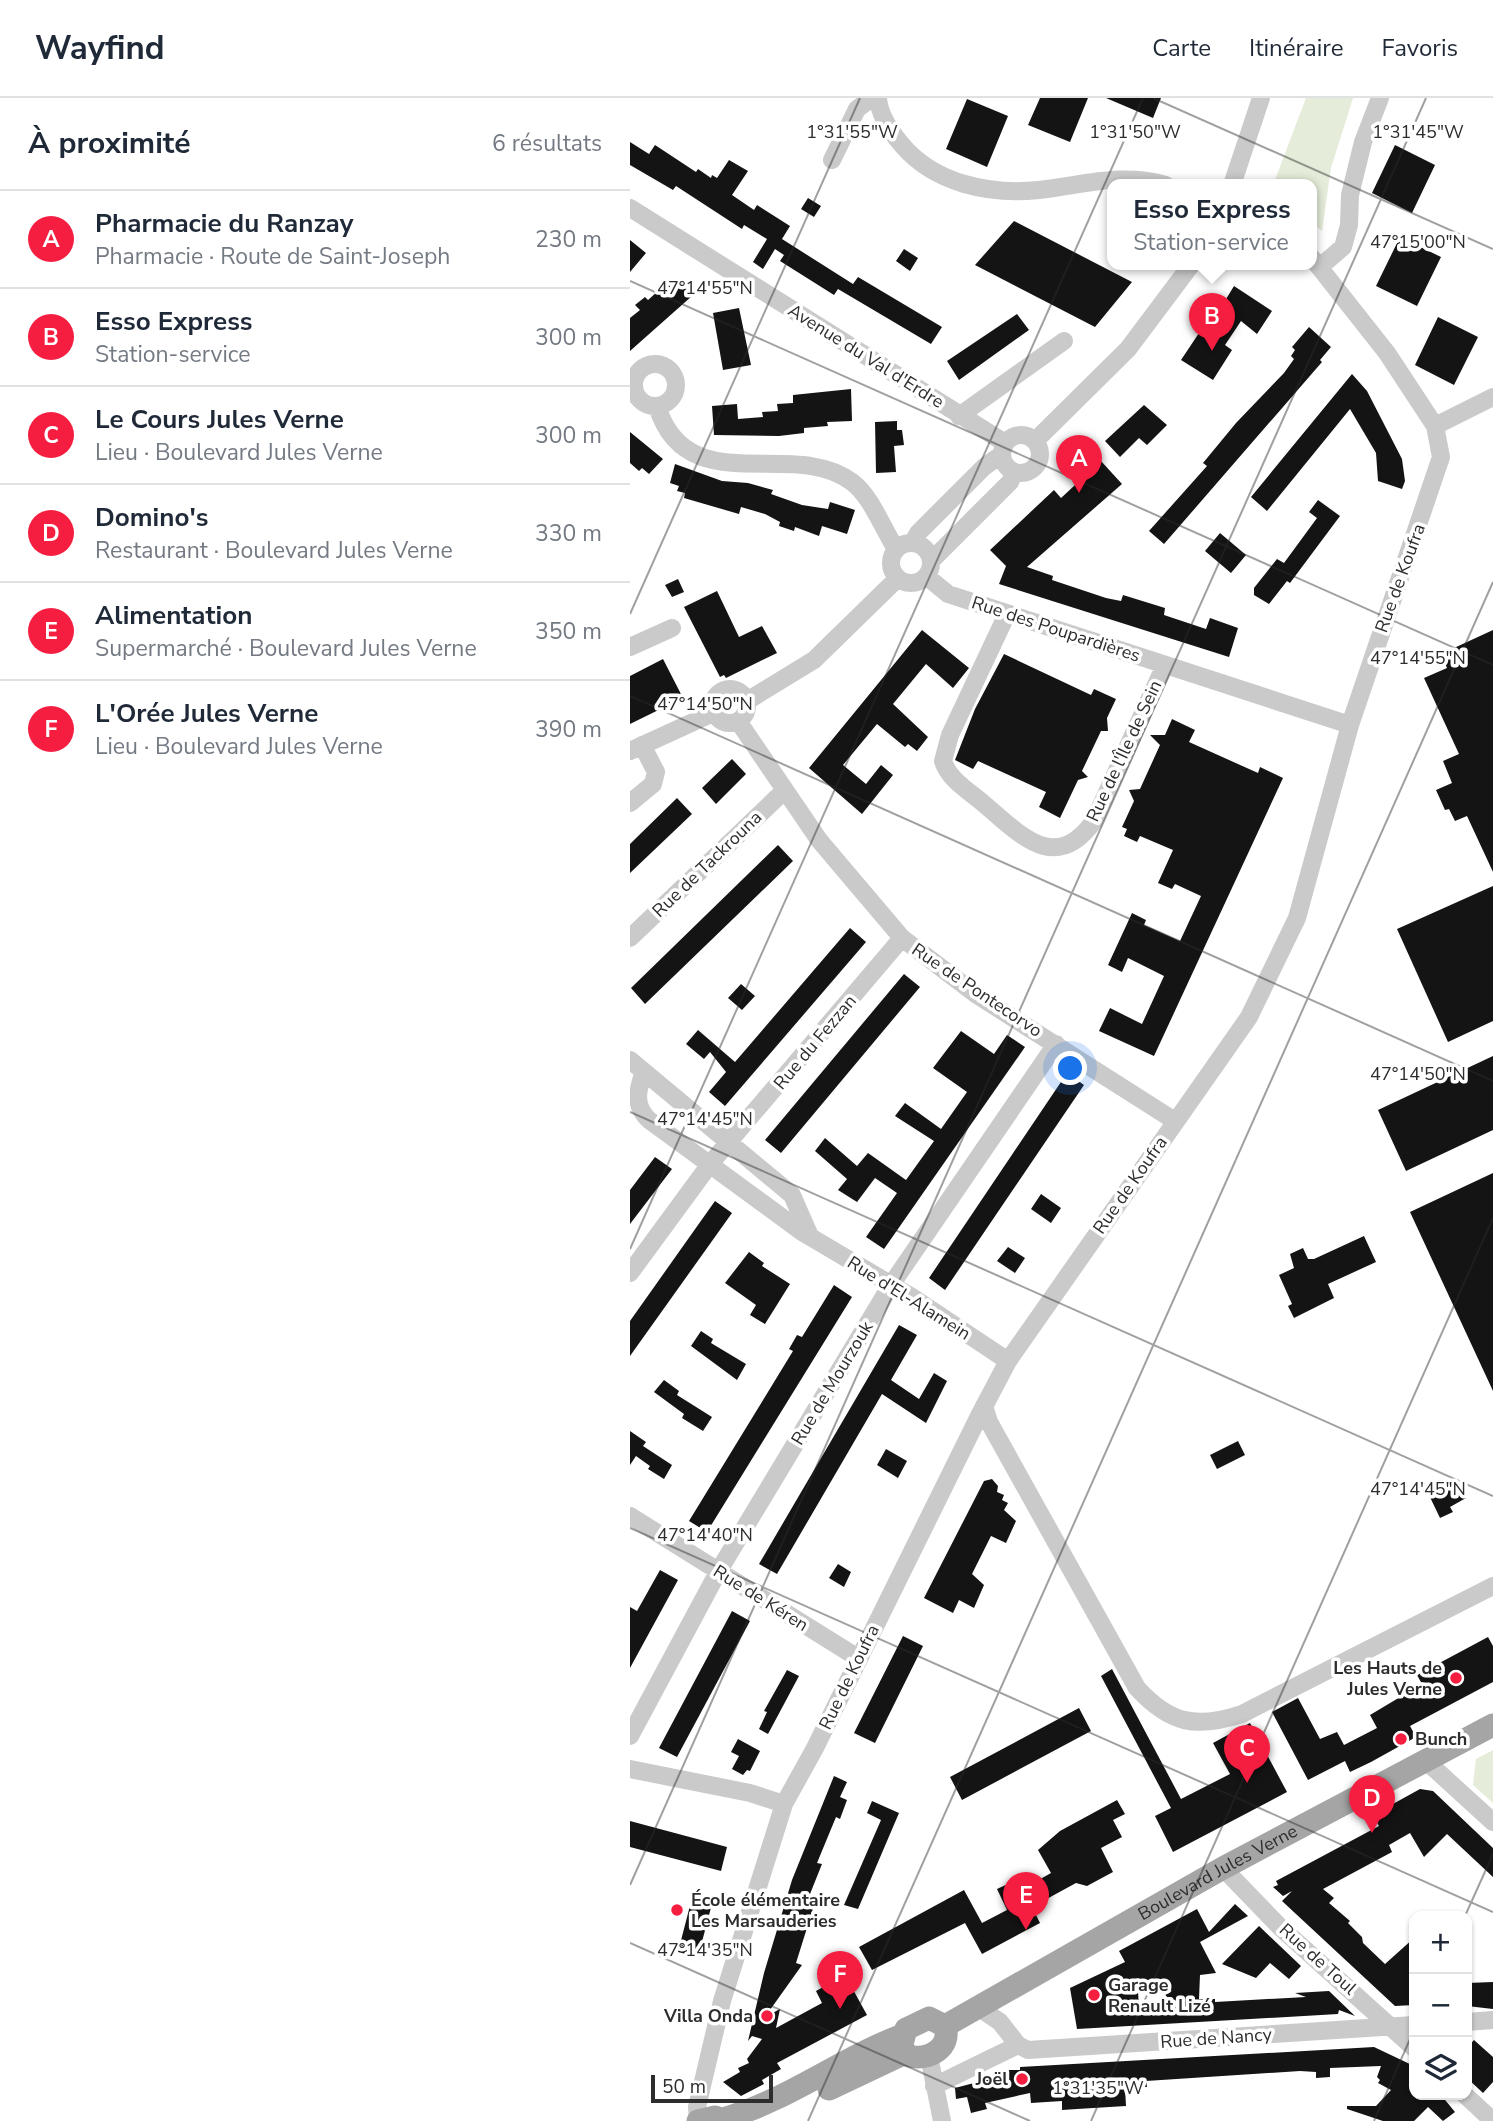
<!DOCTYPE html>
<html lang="fr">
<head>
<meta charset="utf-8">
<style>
  :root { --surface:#fff; --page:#f2f2f3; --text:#1f2937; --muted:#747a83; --line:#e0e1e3; --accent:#f51e41 }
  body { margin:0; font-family:"Nunito Sans",sans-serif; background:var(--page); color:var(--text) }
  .controls { position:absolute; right:21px; bottom:21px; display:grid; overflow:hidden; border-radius:14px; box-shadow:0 2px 5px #0004 }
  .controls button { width:63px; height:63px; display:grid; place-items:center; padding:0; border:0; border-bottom:2px solid var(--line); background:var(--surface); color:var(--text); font:35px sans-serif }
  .scale { position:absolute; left:21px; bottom:18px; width:122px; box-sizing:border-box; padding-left:7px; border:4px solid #2d2d2d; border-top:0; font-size:19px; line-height:24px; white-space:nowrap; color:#2d2d2d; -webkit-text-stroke:5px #fff; paint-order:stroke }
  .you { position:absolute; left:441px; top:971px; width:24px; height:24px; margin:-18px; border:5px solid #fff; border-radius:50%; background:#1a73e8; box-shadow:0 0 0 10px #1a73e833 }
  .badge { display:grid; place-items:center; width:46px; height:46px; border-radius:50%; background:var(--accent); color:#fff; font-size:23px; font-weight:700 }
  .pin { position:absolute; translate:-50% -58px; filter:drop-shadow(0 2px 4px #0008) }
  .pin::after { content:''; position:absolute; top:37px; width:24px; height:21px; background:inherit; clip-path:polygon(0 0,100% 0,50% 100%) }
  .popup { position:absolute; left:477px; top:81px; width:210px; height:91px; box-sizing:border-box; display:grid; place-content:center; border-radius:14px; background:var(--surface); filter:drop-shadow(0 2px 5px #0005); font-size:23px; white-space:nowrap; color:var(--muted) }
  .popup b { font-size:26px; color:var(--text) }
  .popup::after { content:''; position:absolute; left:50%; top:100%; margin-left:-14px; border:14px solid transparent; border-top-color:var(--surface) }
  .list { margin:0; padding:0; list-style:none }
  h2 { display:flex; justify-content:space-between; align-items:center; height:91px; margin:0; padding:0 28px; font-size:30px }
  h2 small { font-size:23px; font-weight:400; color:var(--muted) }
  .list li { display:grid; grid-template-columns:46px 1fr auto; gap:21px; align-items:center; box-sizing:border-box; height:98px; padding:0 28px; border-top:2px solid var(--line) }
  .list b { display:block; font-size:26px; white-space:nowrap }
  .list p { margin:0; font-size:23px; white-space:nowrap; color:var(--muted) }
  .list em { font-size:23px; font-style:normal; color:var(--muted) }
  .icon { flex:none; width:38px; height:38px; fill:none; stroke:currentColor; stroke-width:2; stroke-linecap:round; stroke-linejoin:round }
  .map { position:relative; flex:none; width:863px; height:2023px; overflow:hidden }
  header { display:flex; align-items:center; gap:42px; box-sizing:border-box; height:98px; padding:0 35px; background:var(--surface); border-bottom:2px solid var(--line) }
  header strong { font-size:33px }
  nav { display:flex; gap:38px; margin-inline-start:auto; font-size:24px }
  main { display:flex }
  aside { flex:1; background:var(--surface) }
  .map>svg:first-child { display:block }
</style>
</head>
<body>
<header>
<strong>Wayfind</strong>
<nav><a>Carte</a><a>Itinéraire</a><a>Favoris</a></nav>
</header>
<main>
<aside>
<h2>À proximité<small>6 résultats</small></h2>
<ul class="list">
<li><span class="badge">A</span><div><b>Pharmacie du Ranzay</b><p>Pharmacie · Route de Saint-Joseph</p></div><em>230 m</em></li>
<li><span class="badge">B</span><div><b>Esso Express</b><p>Station-service</p></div><em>300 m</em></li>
<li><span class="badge">C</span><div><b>Le Cours Jules Verne</b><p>Lieu · Boulevard Jules Verne</p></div><em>300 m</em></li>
<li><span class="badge">D</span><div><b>Domino's</b><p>Restaurant · Boulevard Jules Verne</p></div><em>330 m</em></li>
<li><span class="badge">E</span><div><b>Alimentation</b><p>Supermarché · Boulevard Jules Verne</p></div><em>350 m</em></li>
<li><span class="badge">F</span><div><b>L'Orée Jules Verne</b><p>Lieu · Boulevard Jules Verne</p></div><em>390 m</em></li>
</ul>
</aside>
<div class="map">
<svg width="863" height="2023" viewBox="0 0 863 2023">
  <rect width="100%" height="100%" fill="#fff"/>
  <path fill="#e5ecd9" d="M676,0H723L701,70L692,133L682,125V87H643Z
    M863,1652V1705L843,1687L846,1661Z"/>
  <path fill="#141414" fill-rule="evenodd" d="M410,0H458L440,44L398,27Z
    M476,0H531L523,20Z
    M337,1L378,18L357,69L316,51Z
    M0,44L19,56L25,47L66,74L68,71L81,80L82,77L87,80L99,62L118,73L102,97L124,112L127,107L160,128L152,141L223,186L228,179L312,229L301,246L208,191L204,197L150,163L154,157L145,151L133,171L123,164L137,141L114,127L112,131L46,88L43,92L0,67Z
    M765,47L805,67L782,115L742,95Z
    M178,100L191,108L184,119L171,111Z
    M384,123L502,184L465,229L345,167Z
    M770,139L811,159L787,208L746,188Z
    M0,142L16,155L0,174Z
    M274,151L288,160L280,173L266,163Z
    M49,183L62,198L0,253V220L10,212L5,207L15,199L18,202L38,184L42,188Z
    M604,188L642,213L627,236L611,223L595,247L602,252L583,282L551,262L571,232L580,238L595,214L590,211Z
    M109,210L121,267L93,272L83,215Z
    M387,216L399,232L329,282L317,263Z
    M808,219L848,239L824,287L785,267Z
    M679,229L701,249L690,262L692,264L534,446L519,433L577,368L573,365L606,325L654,275L664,261L661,258L665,252L662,249Z
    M722,276L737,293L772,361L775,383L772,391L748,383L746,355L720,311L637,413L621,399Z
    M221,291L222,323L197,324L198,328L174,330V335L149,338L84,337L82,308L107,306L108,321L133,319L132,314L148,313L147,306L163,305V297Z
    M514,307L537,327L517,347L509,340L490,359L475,343Z
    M267,323V332H272L274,347L264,348L266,374L246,375L245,324Z
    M0,334L33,361L19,376L12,370L9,373L0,365Z
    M471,363L492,386L397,469L423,478L422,482L476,500L491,503L493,497L535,510L534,517L576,531L580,520L608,530L599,559L369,486L376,468L360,452L424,392L431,400Z
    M45,366L92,383L118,385L143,392L141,396L172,407L198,411L200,404L225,412L217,436L192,428L189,438L165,429L164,433L149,428L150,424L135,416L111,409L109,416L54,400L55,395L47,393L49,388L40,385Z
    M688,402L710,418L660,485L657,483L639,506L624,497V490L647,461L654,465L687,420L679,414Z
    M590,435L616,457L601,475L575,453Z
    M48,481L54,494L42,499L35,487Z
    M87,493L109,539L132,528L147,555L96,580L94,577L90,579L54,509Z
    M292,532L339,570L323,590L296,566L263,606L298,639L287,653L278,646L275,649L247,626L213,667L236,686L251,667L263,677L232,716L179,670Z
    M863,532V774L837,718L825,723L819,711L815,712L806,692L822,685L813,663L829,656L794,580L817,570L811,556Z
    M374,556L461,597L464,591L486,601L477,620L478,633H471L452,673L458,679L448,682L430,720L409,709L416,694L348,663L343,671L325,662L345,611Z
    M33,561L53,600L0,626V578Z
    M542,621L565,632L559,644L628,675L630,669L653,680L524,958L469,933L480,910L512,926L534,878L498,860L492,874L478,867L502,815L516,822L514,827L550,843L571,798L545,786L542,791L528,785L543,752L510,738L507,744L494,738L497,731L492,729L504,703L499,692L510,691L530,647L520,637H535Z
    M102,661L116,676L86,706L72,690Z
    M47,700L62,716L0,775V746Z
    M148,747L163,763L15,906L1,890Z
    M863,788V923L818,944L767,831Z
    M220,830L236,844L95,1008L79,994L96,974L80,954L74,961L56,946L68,932L105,964Z
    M274,876L290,889L151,1055L135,1042Z
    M111,886L125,898L112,912L98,900Z
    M331,933L364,956L377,937L395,949L254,1151L236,1139L267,1095L245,1080L227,1104L208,1092L217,1081L185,1053L195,1040L227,1068L238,1055L276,1082L304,1043L265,1018L275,1005L311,1031L337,994L303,970Z
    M863,958V1032L776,1073L748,1012Z
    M437,975L454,987L315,1192L299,1180Z
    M25,1059L42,1071L0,1126V1092Z
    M863,1075V1293L780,1114Z
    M411,1096L431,1110L421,1125L401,1111Z
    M85,1103L102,1115L0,1258V1223Z
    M734,1138L746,1164L698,1186L704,1200L664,1220L658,1208L662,1206L649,1177L664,1170L660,1156L673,1150L678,1161H684Z
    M378,1149L395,1160L385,1175L367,1163Z
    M119,1154L134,1165L132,1168L160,1186L135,1226L120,1217L126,1207L95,1185Z
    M204,1187L222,1199L77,1434L59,1423L163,1253L159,1251L167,1237L172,1239Z
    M269,1227L287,1237L261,1282L289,1301L304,1275L317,1283L296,1325L252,1296L147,1476L129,1466Z
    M71,1233L83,1241L81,1245L116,1266L107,1282L61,1248Z
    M34,1282L49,1293L47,1297L82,1319L73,1333L52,1320L54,1316L24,1294Z
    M0,1333L16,1344L13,1348L42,1367L34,1381L18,1371L20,1368L6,1358L0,1367Z
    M608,1343L615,1357L587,1371L580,1357Z
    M256,1351L277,1363L268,1380L247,1367Z
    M362,1381L368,1388L367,1394L374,1397L372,1402L378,1405L374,1412L386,1423L376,1445L361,1438L342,1476L354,1487L344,1510L329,1502L323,1515L294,1500L354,1383Z
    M827,1381L836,1400L820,1409L823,1414L810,1420L798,1395Z
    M208,1466L221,1474L214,1489L199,1480Z
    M30,1472L48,1482L0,1570V1509L7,1513Z
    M102,1513L120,1523L47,1659L29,1650Z
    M273,1538L293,1548L245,1645L224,1635Z
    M858,1539L863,1548V1584L780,1628L786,1639L741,1664L720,1674L715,1663L678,1682L642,1614L668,1600L690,1641L707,1634L714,1647L747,1630L740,1617L792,1586L787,1577Z
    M482,1571L551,1701L600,1676L583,1645L620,1625L657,1694L543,1754L525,1718L541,1710L471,1578Z
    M157,1572L169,1578L138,1636L129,1631L137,1614L134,1613Z
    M449,1610L461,1633L332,1702L320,1679Z
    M108,1641L130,1653L120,1673L117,1672L113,1677L102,1671L109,1658L101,1654Z
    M204,1678L217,1684L210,1699L217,1702L210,1721L206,1719L187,1765L192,1766L180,1796L187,1798L166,1865L172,1867L135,1919L150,1911L146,1930L192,1905L186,1893L215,1877L237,1917L147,1965L151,1971L132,1982L134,1986L111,1998L93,1984L110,1974L108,1970L119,1965L117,1961L132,1941L122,1938L118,1943L134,1875L162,1782Z
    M790,1691L803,1693L863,1750V1779L817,1736L794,1759L780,1735L759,1747L762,1754L693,1791L704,1800L699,1805L720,1823L718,1825L732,1839L733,1845L755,1866L784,1840V1907L765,1908L652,1803L662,1793L653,1798L643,1789L648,1787L646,1783L749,1728L743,1717Z
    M487,1702L495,1716L483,1722L492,1739L471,1750L483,1774L457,1788L446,1785L402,1809L410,1825L352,1856L335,1825L242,1872L229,1849L334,1792L352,1825L377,1812L367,1791L393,1779L398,1788L421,1775L408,1752L430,1733Z
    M242,1703L269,1715L228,1811L214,1807L251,1722L237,1715Z
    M0,1723L97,1749L91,1773L0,1749Z
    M63,1796L83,1802L68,1859L48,1854Z
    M605,1806L618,1818L570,1844L586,1875L570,1877L569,1901H585V1904L676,1899L665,1895L699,1893L725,1918L709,1912L708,1916L447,1931L440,1890L495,1864L489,1853L567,1811L579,1834ZM535,1887L537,1911L509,1914L508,1891Z
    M629,1828L671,1868L659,1881L640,1865L626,1880L592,1866Z
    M863,1884V1911L837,1908V1885Z
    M844,1942L863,1959V1984L853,1995L837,1980V1950Z
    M744,1949L784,1968V1997H811L825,2014L813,2023L798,2009L784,2023H753L717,2011V2008H746L761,1992L748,1985L750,1982L747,1979L751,1968L700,1970V1979L686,1980V1974L670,1973L516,1983L517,1989L495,1990L496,2008L447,2011L432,2012V2003L401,2005L400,1995L355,2005L357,2011L341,2015L337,1999L326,2001L325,1990L378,1976V1972H390V1969Z"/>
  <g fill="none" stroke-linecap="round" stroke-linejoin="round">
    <path stroke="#cacaca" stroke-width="18" d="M248,0C249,17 261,34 272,47C305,86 360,97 409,92C453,87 493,74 536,87
      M202,62L227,11L242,0
      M602,87L631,0
      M0,110L375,345
      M691,168L713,149L719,127L720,97L733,44L750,0
      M4 287a21 21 0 1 1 42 0a21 21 0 1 1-42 0Z
      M27,308C57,405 163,339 222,384C241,398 253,431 266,451
      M329,318L434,243
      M805,328L863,299
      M372 356a19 19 0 1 1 38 0a19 19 0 1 1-38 0Z
      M405,343L498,251L561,167
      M283,444L288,435L354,369L372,356
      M261 465a20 20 0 1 1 40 0a20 20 0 1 1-40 0Z
      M301,463L380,384L384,375
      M296,478L318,496L720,627
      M377,516L320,637L313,663C319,682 339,693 354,706C390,736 425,777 464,723L535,567
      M0,549L42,530
      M83 608a17 17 0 1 1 34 0a17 17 0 1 1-34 0Z
      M117,603L184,562L268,480
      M108,623L189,742L272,840L347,897L545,1023
      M0,653L85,614
      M0,705L23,686L26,674L12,647
      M0,840L154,693
      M0,962L162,1097L180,1138
      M13,976C7,994 4,1008 19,1022L172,1134L282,1199L378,1263
      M0,1175L80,1066L272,840
      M354,1308L359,1324L507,1590C540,1626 566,1631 612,1616L863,1488
      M0,1418L228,1560
      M0,1638L88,1474L261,1187L426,946
      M796,1663L863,1724
      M0,1671L120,1695L154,1706
      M593,1770L650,1829L784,1950
      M348,1909L370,1924L388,1947L398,1952L784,1927
      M837,1924L863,1922
      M299,1958L312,2023
      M304,1988L388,1947
      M835,1997L863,2023
      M68,2023L67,2009L92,1903L154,1706L185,1650L349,1318L378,1263L619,919L667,820L720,627L811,359L805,328L757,255L682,160"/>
    <g stroke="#a5a5a5" stroke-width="23">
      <path d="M299,1920L315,1928C322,1950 298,1963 279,1958L271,1950L276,1931Z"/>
      <path id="s1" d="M315,1928L593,1770L863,1627"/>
      <path d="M199,1991L275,1955"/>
      <path d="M93,2021C161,2001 209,1961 273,1937"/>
      <path d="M68,2023L85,2019L95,2023"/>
    </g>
  </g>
  <path fill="none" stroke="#2d2d2d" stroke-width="2" stroke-opacity="0.45" d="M523,0L863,151M0,183L863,567M0,516L230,0M0,598L863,983M0,1014L863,1398M0,1151L513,0M0,1430L863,1814M0,1787L796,0M835,1818L863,1756M0,1845L400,2023M178,2023L863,484M461,2023L863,1120M744,2023L784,1932"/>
  <g fill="#f51e41" stroke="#fff" stroke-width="2.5">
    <circle cx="826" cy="1580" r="7"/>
    <circle cx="771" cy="1641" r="7"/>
    <circle cx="47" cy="1812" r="7"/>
    <circle cx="464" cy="1897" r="7"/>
    <circle cx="137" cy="1918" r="7"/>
    <circle cx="392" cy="1981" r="7"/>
  </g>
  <g text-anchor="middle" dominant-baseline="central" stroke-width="7" stroke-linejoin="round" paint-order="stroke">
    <g font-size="18" fill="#2d2d2d" stroke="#fff">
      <text transform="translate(236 258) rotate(32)">Avenue du Val d'Erdre</text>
      <text transform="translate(770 480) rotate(-70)">Rue de Koufra</text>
      <text transform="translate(426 531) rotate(18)">Rue des Poupardières</text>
      <text transform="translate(494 653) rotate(-65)">Rue de l'Île de Sein</text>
      <text transform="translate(77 766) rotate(-44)">Rue de Tackrouna</text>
      <text transform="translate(347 892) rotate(34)">Rue de Pontecorvo</text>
      <text transform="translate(185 944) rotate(-50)">Rue du Fezzan</text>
      <text transform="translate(500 1087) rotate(-55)">Rue de Koufra</text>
      <text transform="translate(279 1200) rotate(32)">Rue d'El-Alamein</text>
      <text transform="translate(202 1285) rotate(-59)">Rue de Mourzouk</text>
      <text transform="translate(131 1500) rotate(32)">Rue de Kéren</text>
      <text transform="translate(219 1579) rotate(-64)">Rue de Koufra</text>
      <text stroke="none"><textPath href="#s1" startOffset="313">Boulevard Jules Verne</textPath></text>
      <text transform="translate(688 1861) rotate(42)">Rue de Toul</text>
      <text transform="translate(586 1940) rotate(-4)">Rue de Nancy</text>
    </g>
    <g font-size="18" font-weight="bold" fill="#2d2d2d" stroke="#fff" text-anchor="end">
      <text x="812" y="1570">Les Hauts de<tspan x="812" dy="21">Jules Verne</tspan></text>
      <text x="785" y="1641" text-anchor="start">Bunch</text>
      <text x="61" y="1802" text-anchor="start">École élémentaire<tspan x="61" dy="21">Les Marsauderies</tspan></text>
      <text x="478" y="1887" text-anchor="start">Garage<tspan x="478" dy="21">Renault Lizé</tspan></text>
      <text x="123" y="1918">Villa Onda</text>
      <text x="378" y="1981">Joël</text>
    </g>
  </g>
  <g font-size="18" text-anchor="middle" fill="#2d2d2d" stroke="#fff" stroke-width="7" stroke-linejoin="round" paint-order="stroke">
    <text x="222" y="40">1°31'55"W</text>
    <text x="788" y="40">1°31'45"W</text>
    <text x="505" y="40">1°31'50"W</text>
    <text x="788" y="150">47°15'00"N</text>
    <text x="75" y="196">47°14'55"N</text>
    <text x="788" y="566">47°14'55"N</text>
    <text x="75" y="612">47°14'50"N</text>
    <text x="788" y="982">47°14'50"N</text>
    <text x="75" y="1027">47°14'45"N</text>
    <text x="788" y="1397">47°14'45"N</text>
    <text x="75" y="1443">47°14'40"N</text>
    <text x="75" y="1858">47°14'35"N</text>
    <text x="468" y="1996">1°31'35"W</text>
  </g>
</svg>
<div class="controls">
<button>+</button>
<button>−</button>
<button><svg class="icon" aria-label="layers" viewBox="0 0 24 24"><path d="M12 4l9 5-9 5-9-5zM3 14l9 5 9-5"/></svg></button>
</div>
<div class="scale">50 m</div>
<div class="you"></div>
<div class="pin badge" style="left:449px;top:395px">A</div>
<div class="pin badge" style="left:582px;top:253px">B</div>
<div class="popup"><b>Esso Express</b>Station-service</div>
<div class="pin badge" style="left:617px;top:1685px">C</div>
<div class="pin badge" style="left:742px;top:1735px">D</div>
<div class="pin badge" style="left:396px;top:1832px">E</div>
<div class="pin badge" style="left:210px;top:1911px">F</div>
</div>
</main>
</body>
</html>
